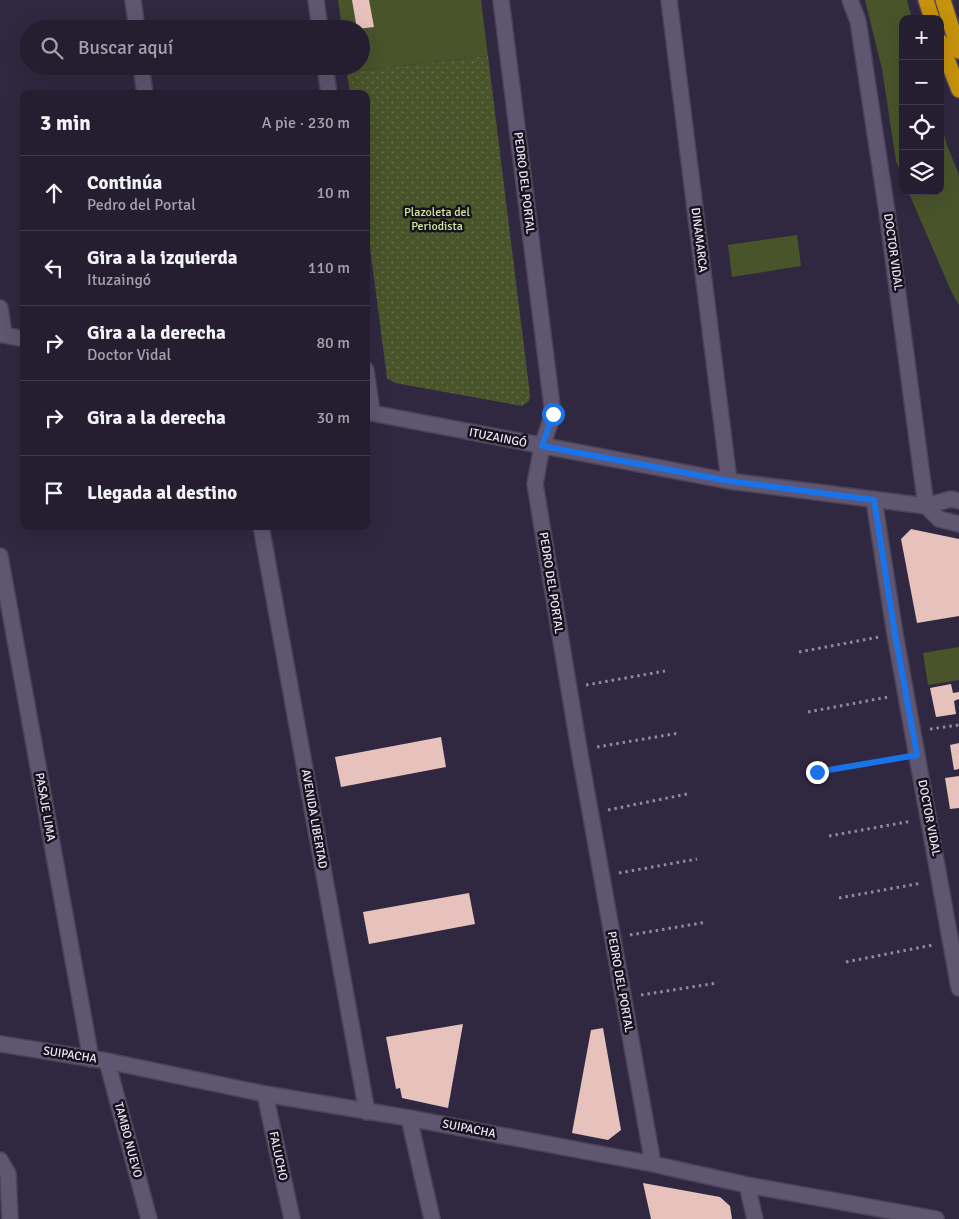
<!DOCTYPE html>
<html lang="es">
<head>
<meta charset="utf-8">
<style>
  :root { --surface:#241e30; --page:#2c2738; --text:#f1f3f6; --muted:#a3a2ab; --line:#413c4c }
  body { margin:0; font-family:Signika,sans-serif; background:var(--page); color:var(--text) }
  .controls { position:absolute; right:15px; top:15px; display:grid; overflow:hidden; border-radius:10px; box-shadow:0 5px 20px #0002 }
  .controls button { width:45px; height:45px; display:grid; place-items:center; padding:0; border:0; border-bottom:1px solid var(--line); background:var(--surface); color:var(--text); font:25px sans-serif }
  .stop { position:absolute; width:15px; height:15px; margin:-11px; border:4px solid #1a73e8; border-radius:50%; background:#fff }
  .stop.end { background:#1a73e8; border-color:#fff; box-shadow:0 1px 5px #0008 }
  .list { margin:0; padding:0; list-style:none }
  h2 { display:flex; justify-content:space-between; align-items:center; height:65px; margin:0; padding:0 20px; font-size:21px }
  h2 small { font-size:16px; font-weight:400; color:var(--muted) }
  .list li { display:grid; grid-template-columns:32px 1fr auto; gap:15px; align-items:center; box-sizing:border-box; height:75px; padding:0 20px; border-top:1px solid var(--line) }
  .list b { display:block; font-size:19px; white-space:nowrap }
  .list p { margin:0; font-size:16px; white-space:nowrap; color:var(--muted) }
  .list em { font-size:16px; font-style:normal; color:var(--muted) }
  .icon { flex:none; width:28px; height:28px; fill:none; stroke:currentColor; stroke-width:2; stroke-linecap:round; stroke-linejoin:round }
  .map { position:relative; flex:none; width:959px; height:1219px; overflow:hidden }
  .search { position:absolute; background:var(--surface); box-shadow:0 5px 20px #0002; left:20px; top:20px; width:350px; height:55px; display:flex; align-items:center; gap:12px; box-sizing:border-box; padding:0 18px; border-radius:28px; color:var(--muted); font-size:19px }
  .panel { position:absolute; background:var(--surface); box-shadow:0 5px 20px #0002; left:20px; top:90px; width:350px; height:440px; border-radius:10px }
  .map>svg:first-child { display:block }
</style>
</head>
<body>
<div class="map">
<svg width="959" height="1219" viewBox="0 0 959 1219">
  <defs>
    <pattern id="park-dots" width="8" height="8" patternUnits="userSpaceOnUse" patternTransform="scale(1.25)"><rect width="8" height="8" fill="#4a542b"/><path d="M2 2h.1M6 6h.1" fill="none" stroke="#646d4a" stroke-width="1.8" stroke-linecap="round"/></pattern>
  </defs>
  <rect width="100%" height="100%" fill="#302840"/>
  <path fill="#4a542b" d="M338,0H481L488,56L347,72V66H361V29H342Z
    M865,0H907L912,19H903V178L896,161L882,69Z
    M940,121L947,145L959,175V305L952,293L908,191H940Z
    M797,235L801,266L732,277L728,245Z
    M959,647V680L928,685L923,653Z"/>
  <path fill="url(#park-dots)" d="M488,56L530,395L529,401L522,406L395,383L387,378L366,217V94H350L347,72Z"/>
  <path fill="#e7c1bc" d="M352,0H369L374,27L357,29Z
    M911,529L959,539V616L917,623L901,539Z
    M951,684L953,693L959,692V699L954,701L956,714L936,717L930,688Z
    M441,737L446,767L341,787L335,757Z
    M959,743V769L954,770L950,745Z
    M959,776V808L950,809L945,778Z
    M469,893L475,924L369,944L363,912Z
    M463,1024L448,1108L402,1098L400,1088L396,1089L386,1037Z
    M603,1028L621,1130L608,1140L572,1133L591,1030Z
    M643,1183L720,1197L730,1206L732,1219H651Z"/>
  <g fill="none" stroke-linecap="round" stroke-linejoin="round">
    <g stroke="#4b4458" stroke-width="18">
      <path id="minor" d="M133,0L137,29
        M316,0L320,29
        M501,0L553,414L542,446L535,484L579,749L653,1164
        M669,0L729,481
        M850,0L858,21L887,212L926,506
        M141,66L145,94
        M325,66L329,94
        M0,308L4,335
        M0,334L24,339
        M366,370L372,413
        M366,412L729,481L926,506L951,499L959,501
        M874,500L895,634L959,988
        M926,506L939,519L959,524
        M261,526L367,1112
        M0,556L91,1059
        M0,1044L107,1061L265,1094L409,1118L653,1164L747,1185L936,1219
        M107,1061L149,1219
        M265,1094L292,1219
        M409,1118L432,1219
        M0,1160L8,1174L10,1219
        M747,1185L755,1219"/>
    </g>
    <g stroke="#4b4458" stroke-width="18">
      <path id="motorway" d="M926,0L932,19
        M943,0L959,51
        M940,41L959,90"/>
    </g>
    <path stroke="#908a9d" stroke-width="3" stroke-dasharray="2.5 4" stroke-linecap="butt" d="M799,652L879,637
      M586,685L665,671
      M808,712L888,697
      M930,729L959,725
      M597,747L679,733
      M817,772L900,758
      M608,810L687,794
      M829,836L912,821
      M619,873L697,859
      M839,898L922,883
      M630,935L707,922
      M846,962L933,945
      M641,995L717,983"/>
    <use href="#minor" stroke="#5f5671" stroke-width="15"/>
    <use href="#motorway" stroke="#c7920c" stroke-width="15"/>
  </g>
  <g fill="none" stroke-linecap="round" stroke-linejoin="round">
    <path stroke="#1a73e8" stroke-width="6" d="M553,414L542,446L729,481L874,500L895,634L917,755L817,772"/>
  </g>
  <g text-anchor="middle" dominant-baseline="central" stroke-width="5" stroke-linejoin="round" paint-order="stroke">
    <g font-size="12" fill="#ece7f7" stroke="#17131e">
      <text transform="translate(524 183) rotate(83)">PEDRO DEL PORTAL</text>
      <text transform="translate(699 240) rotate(83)">DINAMARCA</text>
      <text transform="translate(893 252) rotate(82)">DOCTOR VIDAL</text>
      <text transform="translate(498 438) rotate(11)">ITUZAINGÓ</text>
      <text transform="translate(551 583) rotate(81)">PEDRO DEL PORTAL</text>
      <text transform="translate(45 807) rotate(80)">PASAJE LIMA</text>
      <text transform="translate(929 818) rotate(79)">DOCTOR VIDAL</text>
      <text transform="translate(314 819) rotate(80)">AVENIDA LIBERTAD</text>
      <text transform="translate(620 982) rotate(80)">PEDRO DEL PORTAL</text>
      <text transform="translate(70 1055) rotate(9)">SUIPACHA</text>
      <text transform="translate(469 1129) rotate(11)">SUIPACHA</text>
      <text transform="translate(128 1140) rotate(75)">TAMBO NUEVO</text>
      <text transform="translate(278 1156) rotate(78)">FALUCHO</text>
    </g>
    <g font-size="12" fill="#d3e899" stroke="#17131e">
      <text x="437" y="212">Plazoleta del<tspan x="437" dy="14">Periodista</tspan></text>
    </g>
  </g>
</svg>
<div class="controls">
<button>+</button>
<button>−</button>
<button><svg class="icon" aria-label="locate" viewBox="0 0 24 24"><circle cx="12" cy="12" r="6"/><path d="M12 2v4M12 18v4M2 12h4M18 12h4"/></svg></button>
<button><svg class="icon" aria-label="layers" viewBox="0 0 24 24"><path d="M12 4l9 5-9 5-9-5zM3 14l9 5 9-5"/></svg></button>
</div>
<div class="stop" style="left:553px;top:414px"></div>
<div class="stop end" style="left:817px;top:772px"></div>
<div class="search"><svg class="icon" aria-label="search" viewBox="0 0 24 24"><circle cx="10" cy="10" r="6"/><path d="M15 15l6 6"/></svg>Buscar aquí</div>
<section class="panel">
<h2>3 min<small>A pie · 230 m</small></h2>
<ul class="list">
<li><svg class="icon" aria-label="ahead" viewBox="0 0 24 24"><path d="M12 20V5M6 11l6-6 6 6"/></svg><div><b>Continúa</b><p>Pedro del Portal</p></div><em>10 m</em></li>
<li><svg class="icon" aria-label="left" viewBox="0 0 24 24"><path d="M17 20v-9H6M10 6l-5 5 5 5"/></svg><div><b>Gira a la izquierda</b><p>Ituzaingó</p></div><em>110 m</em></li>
<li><svg class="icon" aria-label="right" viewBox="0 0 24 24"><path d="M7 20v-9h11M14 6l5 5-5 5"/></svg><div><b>Gira a la derecha</b><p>Doctor Vidal</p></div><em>80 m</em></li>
<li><svg class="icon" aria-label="right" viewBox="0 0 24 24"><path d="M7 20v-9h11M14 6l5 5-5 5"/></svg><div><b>Gira a la derecha</b></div><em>30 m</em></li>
<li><svg class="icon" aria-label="arrive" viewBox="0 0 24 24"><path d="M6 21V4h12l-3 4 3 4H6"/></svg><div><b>Llegada al destino</b></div></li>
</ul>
</section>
</div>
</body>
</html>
